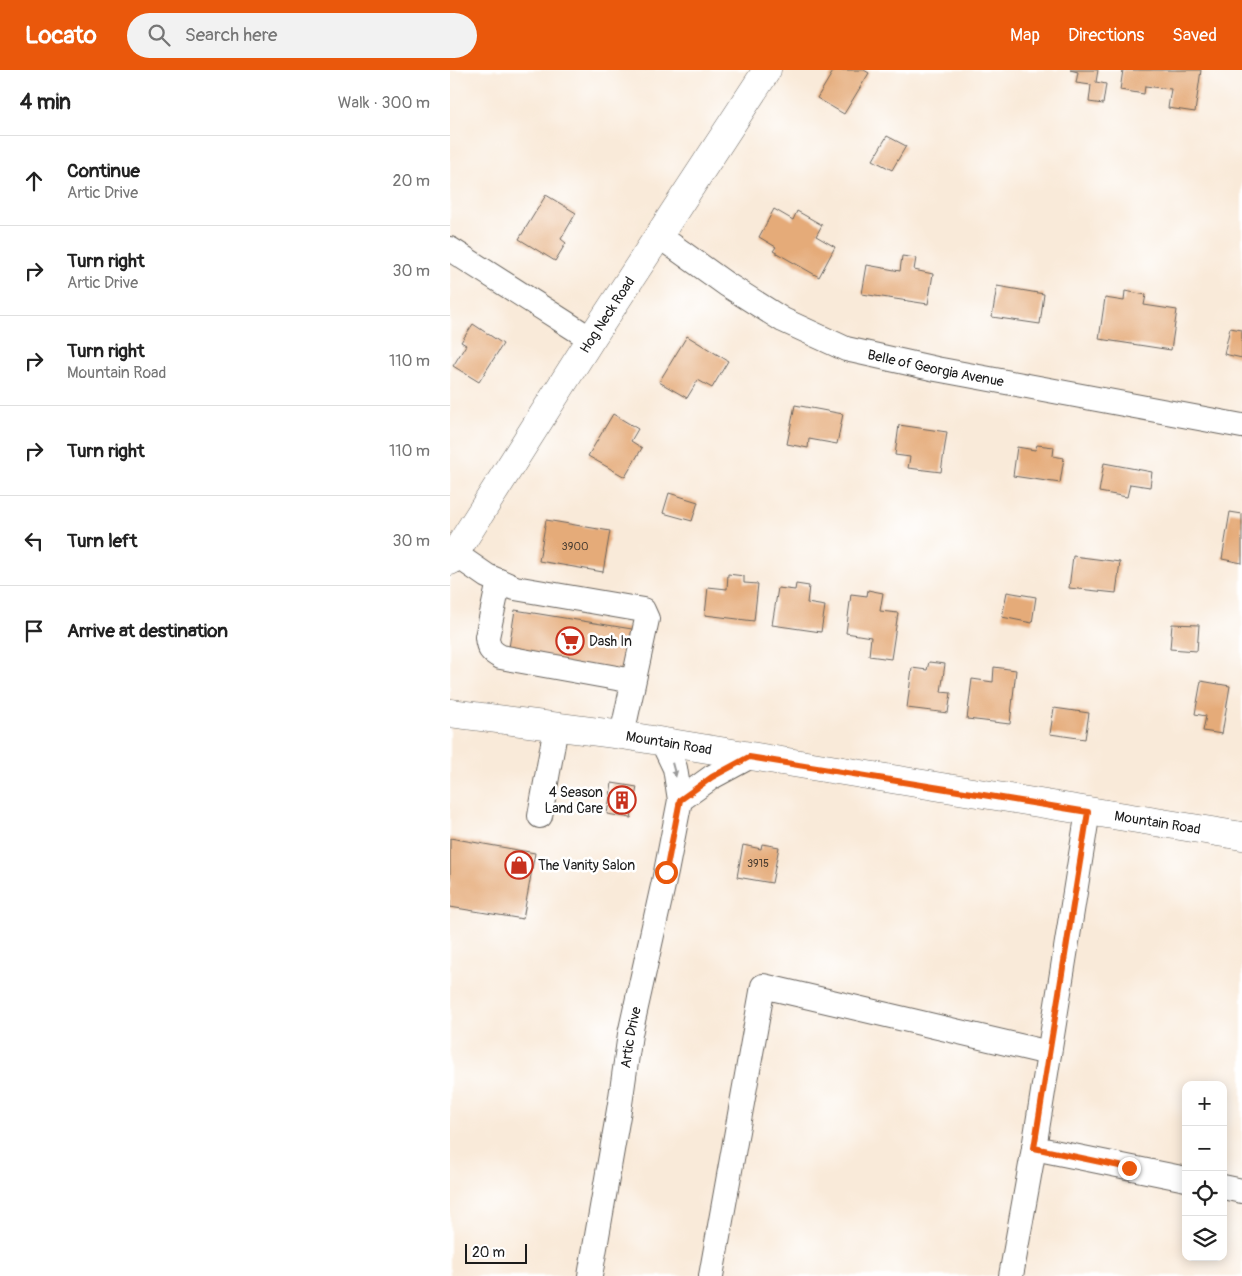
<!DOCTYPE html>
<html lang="en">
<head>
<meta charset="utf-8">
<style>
  :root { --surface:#fff; --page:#f2f2f2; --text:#222; --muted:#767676; --line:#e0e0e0; --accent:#ea580c }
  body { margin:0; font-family:Pangolin,sans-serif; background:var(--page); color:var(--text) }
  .controls { position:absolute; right:15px; bottom:15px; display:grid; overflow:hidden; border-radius:10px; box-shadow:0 2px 12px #0003 }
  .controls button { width:45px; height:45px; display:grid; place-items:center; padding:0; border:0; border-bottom:1px solid var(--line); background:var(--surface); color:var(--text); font:25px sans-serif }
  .scale { position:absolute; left:15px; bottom:12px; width:62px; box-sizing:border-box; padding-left:5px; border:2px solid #1c1c1c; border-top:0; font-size:14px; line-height:18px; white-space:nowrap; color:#1c1c1c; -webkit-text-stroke:4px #fff; paint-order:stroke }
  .stop { position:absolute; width:15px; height:15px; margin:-11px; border:4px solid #ea580c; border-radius:50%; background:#fff }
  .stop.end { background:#ea580c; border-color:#fff; box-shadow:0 1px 5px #0008 }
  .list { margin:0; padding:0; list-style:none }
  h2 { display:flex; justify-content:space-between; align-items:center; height:65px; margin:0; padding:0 20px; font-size:21px }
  h2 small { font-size:16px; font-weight:400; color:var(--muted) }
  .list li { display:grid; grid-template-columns:32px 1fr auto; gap:15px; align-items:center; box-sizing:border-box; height:90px; padding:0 20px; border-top:1px solid var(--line) }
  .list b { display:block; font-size:19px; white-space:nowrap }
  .list p { margin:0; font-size:16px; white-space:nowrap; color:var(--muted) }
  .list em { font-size:16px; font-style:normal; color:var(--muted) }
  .icon { flex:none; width:28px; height:28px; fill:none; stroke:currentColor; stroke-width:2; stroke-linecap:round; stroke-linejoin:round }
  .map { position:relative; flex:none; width:792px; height:1206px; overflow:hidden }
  header { display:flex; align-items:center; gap:30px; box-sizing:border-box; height:70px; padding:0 25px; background:var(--accent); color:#fff }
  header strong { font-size:24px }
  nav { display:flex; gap:28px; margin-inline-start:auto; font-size:18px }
  .search { width:350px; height:45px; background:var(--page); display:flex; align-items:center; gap:12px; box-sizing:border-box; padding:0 18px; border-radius:28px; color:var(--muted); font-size:19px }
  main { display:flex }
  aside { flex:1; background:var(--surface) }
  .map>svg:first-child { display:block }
</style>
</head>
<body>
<header>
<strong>Locato</strong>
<div class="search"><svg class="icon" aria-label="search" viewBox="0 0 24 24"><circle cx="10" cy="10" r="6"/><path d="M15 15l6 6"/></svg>Search here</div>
<nav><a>Map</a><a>Directions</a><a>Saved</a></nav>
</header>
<main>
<aside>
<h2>4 min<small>Walk · 300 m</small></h2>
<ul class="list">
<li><svg class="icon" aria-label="ahead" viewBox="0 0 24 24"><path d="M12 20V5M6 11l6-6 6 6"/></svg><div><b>Continue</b><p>Artic Drive</p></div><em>20 m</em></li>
<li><svg class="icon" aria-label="right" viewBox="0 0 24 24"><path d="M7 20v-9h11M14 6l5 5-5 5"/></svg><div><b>Turn right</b><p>Artic Drive</p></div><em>30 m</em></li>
<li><svg class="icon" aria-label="right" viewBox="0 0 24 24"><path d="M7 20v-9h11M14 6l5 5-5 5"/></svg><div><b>Turn right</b><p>Mountain Road</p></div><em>110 m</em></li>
<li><svg class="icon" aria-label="right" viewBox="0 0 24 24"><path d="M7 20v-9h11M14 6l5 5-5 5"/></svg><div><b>Turn right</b></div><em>110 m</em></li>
<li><svg class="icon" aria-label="left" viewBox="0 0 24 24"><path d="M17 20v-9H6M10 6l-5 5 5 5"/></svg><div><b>Turn left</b></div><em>30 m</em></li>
<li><svg class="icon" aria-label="arrive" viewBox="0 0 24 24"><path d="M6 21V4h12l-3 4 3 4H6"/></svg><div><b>Arrive at destination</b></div></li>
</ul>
</aside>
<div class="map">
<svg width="792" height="1206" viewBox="0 0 792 1206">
  <rect width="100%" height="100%" fill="#fff"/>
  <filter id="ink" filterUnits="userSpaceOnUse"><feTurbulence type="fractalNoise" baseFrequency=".02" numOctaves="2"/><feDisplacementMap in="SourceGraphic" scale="10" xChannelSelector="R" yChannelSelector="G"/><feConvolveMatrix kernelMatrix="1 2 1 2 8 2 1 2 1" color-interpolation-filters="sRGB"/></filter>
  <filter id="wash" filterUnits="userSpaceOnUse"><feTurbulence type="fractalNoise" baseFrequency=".0096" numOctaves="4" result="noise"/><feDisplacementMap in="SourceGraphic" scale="20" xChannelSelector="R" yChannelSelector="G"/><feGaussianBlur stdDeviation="1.12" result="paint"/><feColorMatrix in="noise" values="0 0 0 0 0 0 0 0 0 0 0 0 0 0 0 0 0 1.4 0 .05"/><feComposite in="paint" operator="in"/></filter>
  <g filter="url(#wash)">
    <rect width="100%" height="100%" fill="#f9ead9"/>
    <g id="blocks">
      <path fill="#e5ab79" d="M384,0H414L419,3L394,44L367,28Z
        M620,0H648L646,12L656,14L653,34L639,32L641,15L626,13L628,2Z
        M673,0H751L745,42L718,38L721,19L695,16L694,24L670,20Z
        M437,66L456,76L442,100L423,90Z
        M96,125L126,143L111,169L116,173L105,191L69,169Z
        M324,139L343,150L347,141L372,155L366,166L385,177L369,207L323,181L326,177L309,167Z
        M452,186L466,188L464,200L483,204L478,234L412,224L417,195L450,201Z
        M547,216L594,224L590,254L542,247Z
        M675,221L696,225L694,235L727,240L721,280L649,269L655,228L674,231Z
        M23,254L53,274L29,312L3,296L16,275L11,272Z
        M780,258L792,260V288L774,284Z
        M237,266L278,291L262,318L248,310L237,328L209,312Z
        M345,335L393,344L387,374L359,369L358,378L337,374Z
        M163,344L188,359L181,371L192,378L175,407L138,386Z
        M449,355L497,362L491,402L458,398L460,387L445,385Z
        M587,375L604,377L603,386L614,388L610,413L563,406L567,377L585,380Z
        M654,393L702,402L700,417L680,414L677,427L649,422Z
        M219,423L248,432L242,451L213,443Z
        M780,442L792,444V493L772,489Z
        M96,450L160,461L153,502L89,491Z
        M623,486L670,492L666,523L619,518Z
        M278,504L294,506V513L308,514L304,551L255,545L258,517L277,519Z
        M346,514L359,516L357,533L375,536L371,562L322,555L328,518L345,520Z
        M418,520L433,523L430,541L448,543L441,589L419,586L421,567L396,563L401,524L417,526Z
        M557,522L586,527L582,553L552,547Z
        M65,540L182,559L175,603L58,584Z
        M722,554L749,555L747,581L720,579Z
        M479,592L495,594L491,622L501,623L498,643L457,638L462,598L477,600Z
        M544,597L566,600L560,654L517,649L522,609L543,612Z
        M751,611L780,616L772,664L753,661L756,646L745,644Z
        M604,638L639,643L635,669L600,664Z
        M162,713L187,717L181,748L157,744Z
        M0,768L85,783L73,849L0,837Z
        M312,774L329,777L322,813L287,807L293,775L311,779Z"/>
    </g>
  </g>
  <g filter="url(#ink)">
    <use href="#blocks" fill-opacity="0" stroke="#69645e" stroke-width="1"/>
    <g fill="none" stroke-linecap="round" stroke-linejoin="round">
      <g stroke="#69645e" stroke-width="26">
        <g id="minor">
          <path id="s1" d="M209,166L276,214L333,250L396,279L486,299L792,356"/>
          <path d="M0,179L141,269"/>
          <path d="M5,484L37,506L65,518L193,540L197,549L172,665"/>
          <path d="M49,511L37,567C38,578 41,582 51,587L183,611"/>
          <path d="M230,730L262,707L299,687"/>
          <path d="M90,746L106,657"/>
          <path d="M584,1078L736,1109"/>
          <path d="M773,1117L792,1121"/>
          <path id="s2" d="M140,1206L170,1034L180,964L216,802L230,730L225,698L213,673"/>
          <path d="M261,1206L313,916L599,983"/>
          <path d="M561,1206L584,1078L638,741"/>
        </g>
      </g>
      <g stroke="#69645e" stroke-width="29">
        <g id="major">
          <path id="s3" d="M0,491L141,269L317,0"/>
          <path id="s4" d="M0,643L172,665L792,766"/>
        </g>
      </g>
      <use href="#minor" stroke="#fff" stroke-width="24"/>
      <use href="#major" stroke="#fff" stroke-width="28"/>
    </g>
    <defs><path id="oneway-solid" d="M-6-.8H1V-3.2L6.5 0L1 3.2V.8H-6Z" transform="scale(1.25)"/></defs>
    <use fill="#999" href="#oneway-solid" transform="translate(224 700) rotate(75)"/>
  </g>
  <g fill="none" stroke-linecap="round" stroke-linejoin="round" filter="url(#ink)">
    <path stroke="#ea580c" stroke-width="6" d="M216,802L230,730L262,707L299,687L638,742L584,1078L679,1098"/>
  </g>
  <defs>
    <g id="supermarket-ring" transform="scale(1.4375)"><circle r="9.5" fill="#fff" stroke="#c8321e" stroke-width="1.5"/><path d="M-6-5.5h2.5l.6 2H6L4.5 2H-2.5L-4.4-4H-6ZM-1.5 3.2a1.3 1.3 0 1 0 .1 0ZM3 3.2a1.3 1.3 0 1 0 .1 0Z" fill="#c8321e"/></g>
    <g id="building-ring" transform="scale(1.4375)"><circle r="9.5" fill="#fff" stroke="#c8321e" stroke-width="1.5"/><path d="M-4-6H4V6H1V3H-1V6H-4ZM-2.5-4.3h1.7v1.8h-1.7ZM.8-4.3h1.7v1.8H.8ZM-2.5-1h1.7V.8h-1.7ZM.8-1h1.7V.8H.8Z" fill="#c8321e"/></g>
    <g id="shop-ring" transform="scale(1.4375)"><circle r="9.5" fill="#fff" stroke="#c8321e" stroke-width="1.5"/><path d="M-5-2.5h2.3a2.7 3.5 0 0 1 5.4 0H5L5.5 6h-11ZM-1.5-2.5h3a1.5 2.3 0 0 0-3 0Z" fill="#c8321e"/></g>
  </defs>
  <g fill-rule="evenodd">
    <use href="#supermarket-ring" x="120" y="571"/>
    <use href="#building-ring" x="172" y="730"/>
    <use href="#shop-ring" x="69" y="795"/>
  </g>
  <g text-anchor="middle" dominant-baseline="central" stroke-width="5" stroke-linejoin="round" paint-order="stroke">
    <g font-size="11" fill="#4e4033">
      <text x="125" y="476">3900</text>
      <text x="308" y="793">3915</text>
    </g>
    <g font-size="14" fill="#1c1c1c" stroke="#fff">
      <text stroke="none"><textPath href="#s3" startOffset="292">Hog Neck Road</textPath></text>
      <text stroke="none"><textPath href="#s1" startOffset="311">Belle of Georgia Avenue</textPath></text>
      <text stroke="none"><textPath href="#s4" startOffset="221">Mountain Road</textPath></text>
      <text stroke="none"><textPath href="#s4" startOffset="716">Mountain Road</textPath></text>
      <text stroke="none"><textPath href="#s2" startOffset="242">Artic Drive</textPath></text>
    </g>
    <g font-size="14" fill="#1c1c1c" stroke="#fff" text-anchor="start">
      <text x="139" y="571">Dash In</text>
      <text x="153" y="722" text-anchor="end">4 Season<tspan x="153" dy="16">Land Care</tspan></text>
      <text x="88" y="795">The Vanity Salon</text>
    </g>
  </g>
</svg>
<div class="controls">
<button>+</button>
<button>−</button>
<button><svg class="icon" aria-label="locate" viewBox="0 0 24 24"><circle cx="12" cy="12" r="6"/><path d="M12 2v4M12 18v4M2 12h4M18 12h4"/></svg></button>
<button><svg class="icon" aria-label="layers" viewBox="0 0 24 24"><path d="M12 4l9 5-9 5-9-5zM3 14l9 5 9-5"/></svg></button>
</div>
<div class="scale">20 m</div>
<div class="stop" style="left:216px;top:802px"></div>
<div class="stop end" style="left:679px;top:1098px"></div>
</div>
</main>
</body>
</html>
